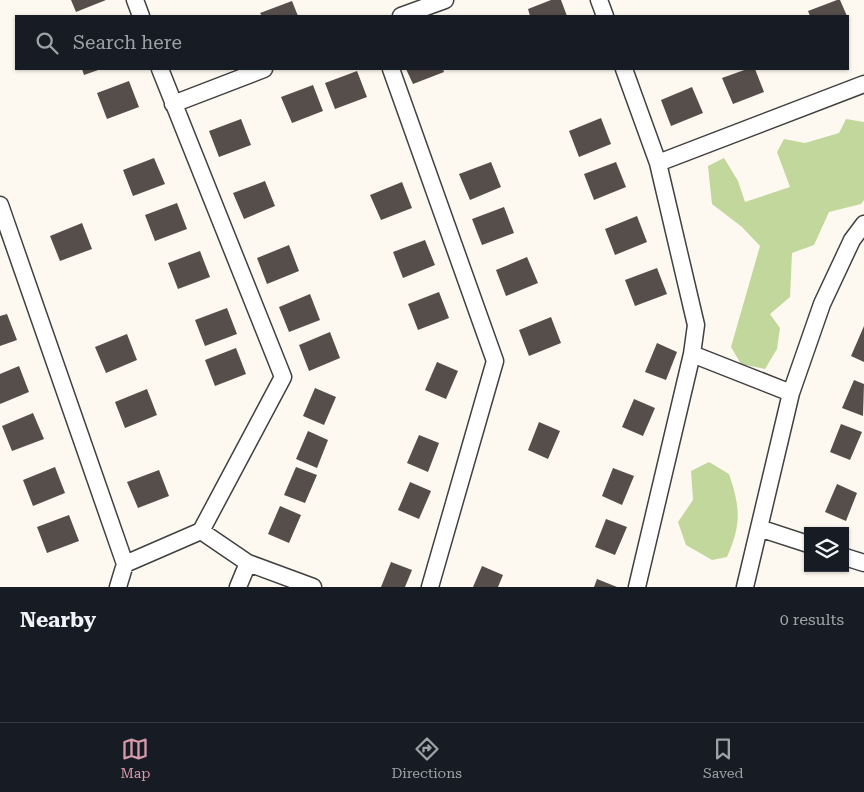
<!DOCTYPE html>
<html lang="en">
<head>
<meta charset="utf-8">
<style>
  :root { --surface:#171b24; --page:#242831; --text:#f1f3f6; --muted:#9ea1a6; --line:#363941; --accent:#d79aaa }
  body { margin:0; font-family:"Roboto Serif",serif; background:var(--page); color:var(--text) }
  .controls { position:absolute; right:15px; bottom:15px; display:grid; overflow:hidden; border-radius:0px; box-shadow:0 1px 4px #0004 }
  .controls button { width:45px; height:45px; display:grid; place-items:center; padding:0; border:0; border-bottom:1px solid var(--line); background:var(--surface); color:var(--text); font:25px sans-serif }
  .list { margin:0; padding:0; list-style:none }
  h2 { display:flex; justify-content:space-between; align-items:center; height:65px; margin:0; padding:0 20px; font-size:21px }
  h2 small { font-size:16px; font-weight:400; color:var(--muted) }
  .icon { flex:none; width:28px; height:28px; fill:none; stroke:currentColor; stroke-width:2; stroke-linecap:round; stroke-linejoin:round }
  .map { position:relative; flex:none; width:864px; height:587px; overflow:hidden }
  .search { position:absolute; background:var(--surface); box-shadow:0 1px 4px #0004; left:15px; right:15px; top:15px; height:55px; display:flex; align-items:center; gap:12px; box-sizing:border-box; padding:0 18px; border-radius:0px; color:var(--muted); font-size:19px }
  .sheet { height:135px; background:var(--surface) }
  nav { display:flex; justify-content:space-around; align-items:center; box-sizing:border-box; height:70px; border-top:1px solid var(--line); background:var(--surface); font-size:14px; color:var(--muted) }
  nav a { display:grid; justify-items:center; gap:2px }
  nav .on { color:var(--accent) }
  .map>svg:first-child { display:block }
</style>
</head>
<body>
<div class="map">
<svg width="864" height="587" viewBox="0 0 864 587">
  <rect width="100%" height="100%" fill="#fef9f0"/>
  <path fill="#c1d79b" d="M846,119L864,122V200L861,204L829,212L814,245L792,253L790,297L770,314L780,328L777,349L765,369L741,364L731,347L760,246L742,227L712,204L708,166L724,158L738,181L745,202L790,187L777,152L784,139L805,143L839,133Z
    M709,462L729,474C740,507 742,523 727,557L712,560L686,545L678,522L693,500L691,471Z"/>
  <path fill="#564e4b" d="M71,0H106L76,12Z
    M551,0H561L567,16H530L528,9Z
    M837,0H840L847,16H810L808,11Z
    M292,1L298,16H262L260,13Z
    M82,69H101L84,75Z
    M406,69H443L444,72L413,84Z
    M747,69H755L764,92L733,104L722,78Z
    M357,71L367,97L335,109L325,83Z
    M129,81L139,107L107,119L97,93Z
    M313,85L323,111L292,123L281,97Z
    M692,87L703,113L671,126L661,100Z
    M601,118L611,144L579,157L569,131Z
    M241,119L251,145L219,157L209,131Z
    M154,158L165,184L133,196L123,170Z
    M491,162L501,187L470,200L459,174Z
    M616,162L626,187L594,200L584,174Z
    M265,181L275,206L244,219L233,193Z
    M402,182L412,208L381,220L370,195Z
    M177,203L187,229L155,241L145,215Z
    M504,207L514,233L482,245L472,219Z
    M637,216L647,242L615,255L605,229Z
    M82,223L92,249L60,261L50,236Z
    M425,240L435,265L403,278L393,252Z
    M289,245L299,271L267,284L257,258Z
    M200,251L210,277L178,289L168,263Z
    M527,257L538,283L506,296L496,270Z
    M657,268L667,294L635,306L625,280Z
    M439,292L449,318L418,330L408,304Z
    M310,294L320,320L289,332L279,307Z
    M227,308L237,334L205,346L195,320Z
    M7,314L17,340L0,346V316Z
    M551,317L561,343L529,356L519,330Z
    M864,326V362L851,356Z
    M330,332L340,358L309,371L299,345Z
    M127,334L137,360L106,373L95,347Z
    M657,343L677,352L666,380L645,372Z
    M236,348L246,374L215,386L205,360Z
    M437,362L458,371L446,399L425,390Z
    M19,366L29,392L0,404V374Z
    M854,380L864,384L863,416L842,408Z
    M315,388L336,397L324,425L303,416Z
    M147,389L157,415L125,428L115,402Z
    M634,399L655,408L643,436L622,427Z
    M33,413L44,439L12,451L2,426Z
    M539,422L560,431L548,459L528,450Z
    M841,424L862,432L850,460L830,452Z
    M308,431L328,440L317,468L296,459Z
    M419,435L439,443L428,472L407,463Z
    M55,467L65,493L33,506L23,480Z
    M296,467L317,475L305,503L284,495Z
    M613,468L634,476L622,505L602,496Z
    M159,470L169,496L138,508L127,482Z
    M410,482L431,491L419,519L398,510Z
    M837,484L857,493L846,521L825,512Z
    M280,506L301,515L289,543L268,534Z
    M69,515L79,541L47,553L37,527Z
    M606,519L627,527L615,555L595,547Z
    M391,562L412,570L405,587H381Z
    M482,566L503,575L498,587H473Z
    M597,579L617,587H594Z"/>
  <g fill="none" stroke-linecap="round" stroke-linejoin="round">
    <g stroke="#414141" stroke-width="19">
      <path id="street" d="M135,0L141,16
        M599,0L605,16
        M401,16L445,0
        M391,69L495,361L430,587
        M624,69L658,163L864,84
        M173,104L264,69
        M0,205L125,564
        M692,354L791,393
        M759,528L808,544
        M201,531L248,563
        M845,557L864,563
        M118,587L125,564L201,531L283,377L160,69
        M238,587L248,563L313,587
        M637,587L692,354L696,325L658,163
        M745,587L791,393L822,304L852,240L864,224"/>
    </g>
    <use href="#street" stroke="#fff" stroke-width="16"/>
  </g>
</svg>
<div class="controls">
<button><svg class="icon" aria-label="layers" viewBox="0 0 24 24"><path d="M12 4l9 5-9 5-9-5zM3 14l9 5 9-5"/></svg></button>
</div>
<div class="search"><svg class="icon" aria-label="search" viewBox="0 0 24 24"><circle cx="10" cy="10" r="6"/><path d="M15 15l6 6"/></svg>Search here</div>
</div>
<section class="sheet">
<h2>Nearby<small>0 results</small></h2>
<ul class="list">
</ul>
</section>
<nav>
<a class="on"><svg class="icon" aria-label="map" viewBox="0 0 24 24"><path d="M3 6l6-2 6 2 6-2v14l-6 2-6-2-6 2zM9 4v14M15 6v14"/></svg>Map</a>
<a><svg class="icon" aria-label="directions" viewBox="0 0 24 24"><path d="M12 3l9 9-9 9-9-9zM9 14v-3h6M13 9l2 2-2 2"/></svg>Directions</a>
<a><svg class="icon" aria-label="saved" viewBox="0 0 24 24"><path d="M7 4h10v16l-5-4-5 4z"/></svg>Saved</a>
</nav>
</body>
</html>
